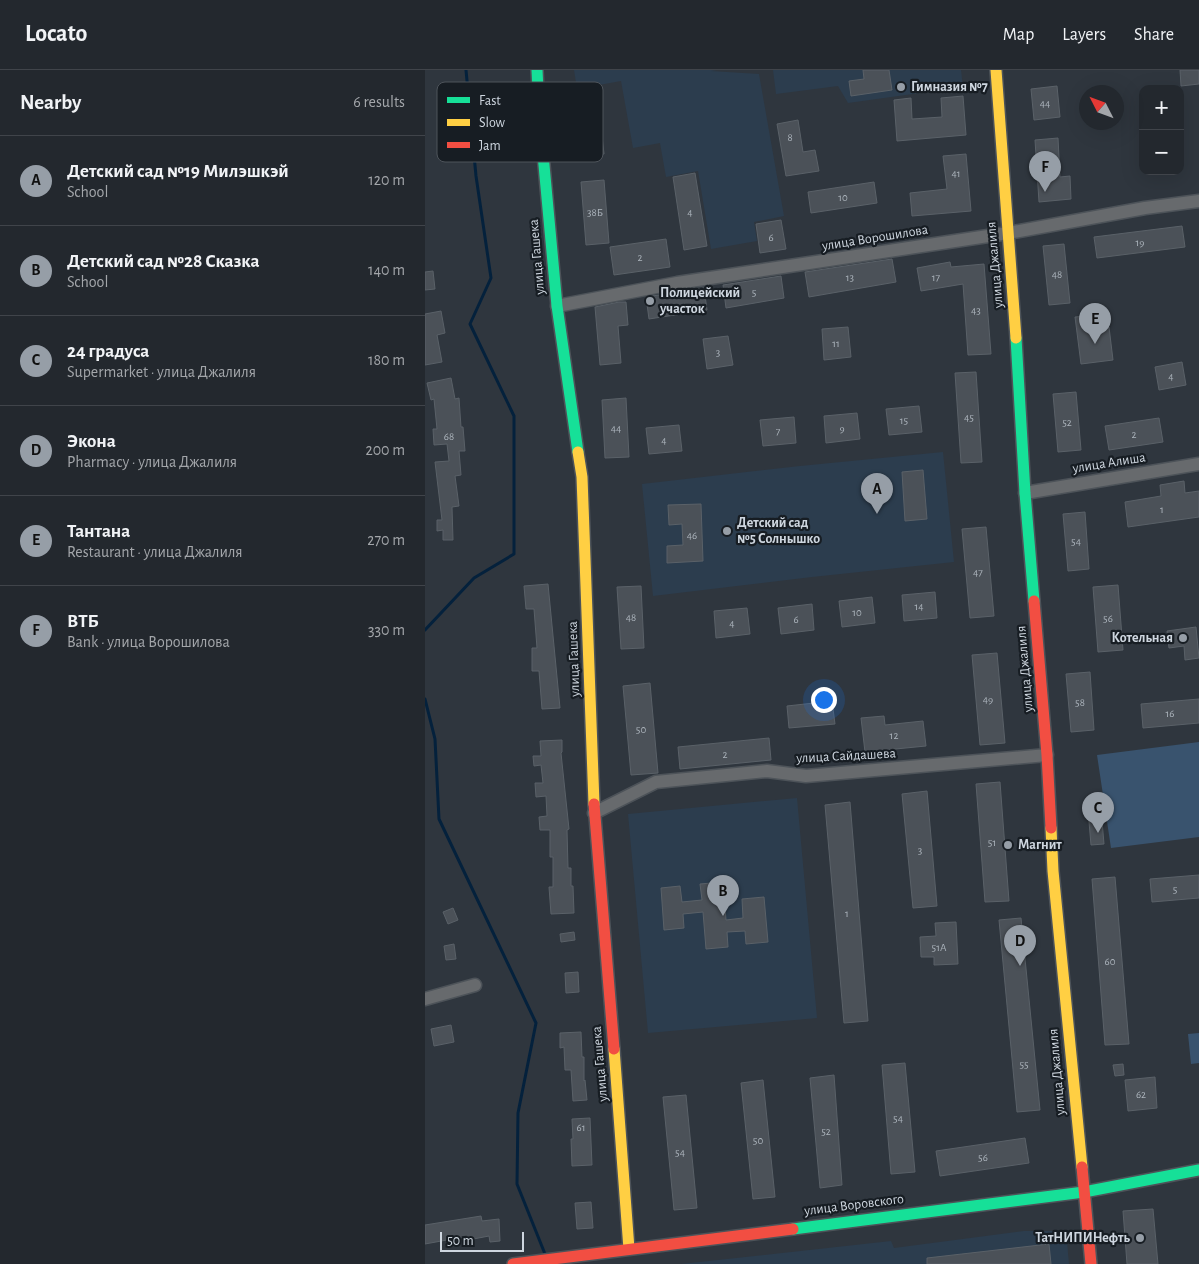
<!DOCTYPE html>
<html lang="en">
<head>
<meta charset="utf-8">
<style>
  :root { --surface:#23282e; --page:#2b3036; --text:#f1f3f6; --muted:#a3a6aa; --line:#40444a; --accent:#969ea7 }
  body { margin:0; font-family:"Alegreya Sans",sans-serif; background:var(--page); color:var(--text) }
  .controls { position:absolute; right:15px; top:15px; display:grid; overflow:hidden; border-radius:10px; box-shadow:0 5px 20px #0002 }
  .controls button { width:45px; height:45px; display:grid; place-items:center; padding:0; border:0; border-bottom:1px solid var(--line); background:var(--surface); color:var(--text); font:25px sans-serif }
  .compass { position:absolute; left:654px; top:15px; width:45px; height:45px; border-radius:50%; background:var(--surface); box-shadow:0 5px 20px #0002; rotate:312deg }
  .scale { position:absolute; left:15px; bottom:12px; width:84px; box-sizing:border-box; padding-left:5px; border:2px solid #ced6df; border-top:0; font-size:14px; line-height:18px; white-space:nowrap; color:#ced6df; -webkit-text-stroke:4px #171d23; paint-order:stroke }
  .you { position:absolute; left:398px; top:629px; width:18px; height:18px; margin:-12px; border:4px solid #fff; border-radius:50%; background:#1a73e8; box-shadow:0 0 0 8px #1a73e833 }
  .badge { display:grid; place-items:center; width:32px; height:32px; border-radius:50%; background:var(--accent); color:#111; font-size:16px; font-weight:700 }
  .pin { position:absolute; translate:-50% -41px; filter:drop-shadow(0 1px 2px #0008) }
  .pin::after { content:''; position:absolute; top:26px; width:18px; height:15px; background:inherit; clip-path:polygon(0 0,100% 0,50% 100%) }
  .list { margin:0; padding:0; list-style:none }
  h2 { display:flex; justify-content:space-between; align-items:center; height:65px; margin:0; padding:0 20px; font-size:21px }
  h2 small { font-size:16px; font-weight:400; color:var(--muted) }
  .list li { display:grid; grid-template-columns:32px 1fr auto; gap:15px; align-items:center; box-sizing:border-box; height:90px; padding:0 20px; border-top:1px solid var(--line) }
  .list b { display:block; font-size:19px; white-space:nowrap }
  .list p { margin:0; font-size:16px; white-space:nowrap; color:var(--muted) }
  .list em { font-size:16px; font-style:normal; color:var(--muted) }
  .map { position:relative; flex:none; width:774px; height:1194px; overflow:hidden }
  header { display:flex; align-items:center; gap:30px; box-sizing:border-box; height:70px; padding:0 25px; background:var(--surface); border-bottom:1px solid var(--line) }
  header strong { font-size:24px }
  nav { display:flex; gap:28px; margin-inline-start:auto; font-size:18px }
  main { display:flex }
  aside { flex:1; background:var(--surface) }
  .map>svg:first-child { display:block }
</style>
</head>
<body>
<header>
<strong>Locato</strong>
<nav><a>Map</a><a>Layers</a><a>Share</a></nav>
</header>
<main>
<aside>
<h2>Nearby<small>6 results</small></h2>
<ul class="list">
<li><span class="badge">A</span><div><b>Детский сад №19 Милэшкэй</b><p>School</p></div><em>120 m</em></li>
<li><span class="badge">B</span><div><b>Детский сад №28 Сказка</b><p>School</p></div><em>140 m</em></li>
<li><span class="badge">C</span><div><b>24 градуса</b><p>Supermarket · улица Джалиля</p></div><em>180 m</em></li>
<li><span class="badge">D</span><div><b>Экона</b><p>Pharmacy · улица Джалиля</p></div><em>200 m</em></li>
<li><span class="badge">E</span><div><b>Тантана</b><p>Restaurant · улица Джалиля</p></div><em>270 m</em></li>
<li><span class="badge">F</span><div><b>ВТБ</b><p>Bank · улица Ворошилова</p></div><em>330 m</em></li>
</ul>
</aside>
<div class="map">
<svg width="774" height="1194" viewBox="0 0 774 1194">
  <rect width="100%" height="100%" fill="#2f363e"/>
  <path fill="#2c3d4e" d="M149,0H292L286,1L334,4L359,146L329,152L332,171L286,179L273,101L241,107L235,73L208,78L196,11L152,19Z
    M348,0H536L538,17L423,33L413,16L351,24Z
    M518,382L529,492L387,507L228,526L217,414L375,396Z
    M372,728L392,948L223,963L203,744Z
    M599,1161H641L644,1194H256L466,1171L469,1178Z"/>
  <path fill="#39536e" d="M774,672V767L686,778L672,685Z
    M774,963V993L766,994L763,964Z"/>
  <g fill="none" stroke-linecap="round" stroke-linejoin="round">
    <path stroke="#04213c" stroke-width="3" d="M0,560L49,508L89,484V346L45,254L66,208L51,106L41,0
      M0,629L10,669L14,749L111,953L93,1043L92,1114L120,1184"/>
  </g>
  <path fill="#4b5158" stroke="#5a6168" d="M438,0H464L467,20L426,26L424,11L439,9Z
    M755,0H774V14L756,16Z
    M632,16L635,47L609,50L606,19Z
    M172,22L179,84L154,87L147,24Z
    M538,26L541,65L472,71L469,30L486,28L487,49L517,47L516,28Z
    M373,50L378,82L390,80L394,101L361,106L352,54Z
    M633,68L635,107L645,106L646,129L614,132L610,70Z
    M541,84L546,141L487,146L485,123L522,119L518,86Z
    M270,103L282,176L259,180L248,107Z
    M179,110L184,173L161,175L156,112Z
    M449,112L452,133L386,143L383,122Z
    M356,150L361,179L335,183L331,154Z
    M757,156L760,177L672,188L669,167Z
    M241,169L245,197L189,205L185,177Z
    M639,174L645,233L624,235L618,176Z
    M467,189L471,212L384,227L380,202Z
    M525,192L526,197L559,194L566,284L543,285L538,214L496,221L492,198Z
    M8,201L10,219L0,220V202Z
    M356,206L359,228L301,238L298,215Z
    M279,218L282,240L224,249L221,227Z
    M194,232H201L203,255L193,256L196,293L175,295L170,237Z
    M16,241L20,263L12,265L17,292L0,295V244Z
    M662,246L664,259L684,257L688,290L656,294L650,247Z
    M423,257L426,287L399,290L397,259Z
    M303,266L308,295L282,299L278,269Z
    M757,292L761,315L734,320L730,297Z
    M551,302L557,392L536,393L530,303Z
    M26,308L30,329L34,328L36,357H38L40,381H34L36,405L30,406L34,436L27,437L28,470H18V460L12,461V450H17L10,392L24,391L22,374L9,375L8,359H12L9,329L6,330L2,313Z
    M651,322L656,380L633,382L628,324Z
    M201,328L204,387L180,388L177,330Z
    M494,336L497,362L464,365L461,339Z
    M432,343L435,369L401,373L399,346Z
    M369,347L371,373L338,376L335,350Z
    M734,348L738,372L684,380L680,356Z
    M254,355L257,381L224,384L221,358Z
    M498,400L502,449L480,451L477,402Z
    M759,411L760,423L774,421V447L703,457L700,432L736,426L735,415Z
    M276,434L278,491L242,493V476L258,475L257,454L244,455L243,435Z
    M660,442L664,499L643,501L638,444Z
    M561,457L569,546L545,548L537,459Z
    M123,514L135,638L117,639L114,601H107V578H112L109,539H101L99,516Z
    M693,515L698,580L673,582L668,517Z
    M216,516L219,578L196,579L192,517Z
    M510,522L512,548L479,551L477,525Z
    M447,527L450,553L417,557L414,531Z
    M387,534L389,560L356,564L353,538Z
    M322,538L325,564L291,568L289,541Z
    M771,557L774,588L760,590L759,576L744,578L742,561Z
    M572,583L580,673L555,675L547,585Z
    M665,602L669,660L646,662L641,604Z
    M225,613L233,703L206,705L198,616Z
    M774,629V653L718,658L716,634Z
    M407,631L410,654L364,658L362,636Z
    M459,646L460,655L498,651L501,676L440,682L436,648Z
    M344,668L346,690L255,699L253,677Z
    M137,670V682L136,683L144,759L142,760L143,798H146V816H148L149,843L126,844L124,817H128V787H125V760H115L114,747L122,746L121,726L111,727L110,713H118L116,695L109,696L108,686H116L115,671Z
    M575,712L584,831L560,832L551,714Z
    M502,721L512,836L488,838L477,724Z
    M425,732L443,951L419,953L400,735Z
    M676,739L679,774L666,775L663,740Z
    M774,805V828L727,832L725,809Z
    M690,807L704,974L680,975L667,809Z
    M298,812L301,850L318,848L317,829L339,827L343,872L321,874L320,861L302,862L303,877L281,879L278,842L258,844L259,858L239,860L236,818L255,816L257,832L277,830L275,814Z
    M28,838L33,850L23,854L18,842Z
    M596,848L615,1040L592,1042L574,850Z
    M531,852L533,894L509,895V887H496L495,867L511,866L510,853Z
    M149,862L150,870L136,872L135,864Z
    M29,874L31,889L21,890L19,876Z
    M153,902L154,922L141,923L140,903Z
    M26,955L29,972L9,976L6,959Z
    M156,962L157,987H159V1011L160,1010L162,1030L148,1031L146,1000H140L139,977L135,978V963Z
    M480,993L490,1102L466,1104L457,995Z
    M698,994L699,1005L690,1006L688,995Z
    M409,1005L417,1115L395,1118L385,1008Z
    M730,1007L732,1038L703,1041L700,1010Z
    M338,1010L350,1127L328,1129L316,1013Z
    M261,1025L272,1138L249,1140L238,1027Z
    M165,1048L167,1095L147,1096L146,1069H148L147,1049Z
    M600,1068L604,1093L515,1106L511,1081Z
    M166,1132L168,1158L152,1159L150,1133Z
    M728,1139L733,1194H702L698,1141Z
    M56,1146L57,1151L74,1149L75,1171L65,1172L64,1166L38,1171V1167L0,1174V1155Z
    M624,1174L626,1194H502V1188Z"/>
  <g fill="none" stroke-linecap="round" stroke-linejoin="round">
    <g stroke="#4d5359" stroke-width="15">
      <path id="street" d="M132,236L252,213L583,163L720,138L774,131
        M600,423L774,394
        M169,743L231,712L342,701L381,706L622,685
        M0,929L50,915"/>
    </g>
    <g stroke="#4d5359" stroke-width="14">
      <path id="fast" d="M112,0L114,41L132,236L153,382
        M591,268L600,423L609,531
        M368,1159L659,1122L774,1100"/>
    </g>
    <g stroke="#4d5359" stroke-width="14">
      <path id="slow" d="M571,0L591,268
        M153,382L157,407L169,734
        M626,758L628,801L657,1097
        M189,979L204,1179"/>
    </g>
    <g stroke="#4d5359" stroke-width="14">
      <path id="jam" d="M609,531L622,685L626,758
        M169,734L189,979
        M657,1097L666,1194
        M88,1194L368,1159"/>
    </g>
    <use href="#street" stroke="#676a6d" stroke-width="12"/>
    <use href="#fast" stroke="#16e098" stroke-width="11"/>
    <use href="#slow" stroke="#ffcf43" stroke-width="11"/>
    <use href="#jam" stroke="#f24e42" stroke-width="11"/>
  </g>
  <g fill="#969ea7" stroke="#171d23" stroke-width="2">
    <circle cx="476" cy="17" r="5"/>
    <circle cx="225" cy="231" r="5"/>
    <circle cx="302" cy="461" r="5"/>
    <circle cx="758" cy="568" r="5"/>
    <circle cx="583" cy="775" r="5"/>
    <circle cx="715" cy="1168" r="5"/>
  </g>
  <g text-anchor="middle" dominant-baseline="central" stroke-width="4.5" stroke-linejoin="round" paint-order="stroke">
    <g font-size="11" fill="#adb5bd">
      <text x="620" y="33">44</text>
      <text x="365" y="67">8</text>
      <text x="531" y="103">41</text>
      <text x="418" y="127">10</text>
      <text x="170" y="142">38Б</text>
      <text x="265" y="142">4</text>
      <text x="346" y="167">6</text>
      <text x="715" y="172">19</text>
      <text x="215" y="187">2</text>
      <text x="632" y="204">48</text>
      <text x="425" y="207">13</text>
      <text x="511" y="207">17</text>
      <text x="329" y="222">5</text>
      <text x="551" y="240">43</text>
      <text x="411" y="273">11</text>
      <text x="293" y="282">3</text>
      <text x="746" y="306">4</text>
      <text x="544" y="347">45</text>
      <text x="479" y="350">15</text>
      <text x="642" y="352">52</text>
      <text x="191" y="358">44</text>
      <text x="417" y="358">9</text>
      <text x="353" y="361">7</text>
      <text x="709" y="364">2</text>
      <text x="24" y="366">68</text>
      <text x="239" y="370">4</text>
      <text x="737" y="439">1</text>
      <text x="267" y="465">46</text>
      <text x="651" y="471">54</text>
      <text x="553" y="502">47</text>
      <text x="494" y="536">14</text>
      <text x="432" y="542">10</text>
      <text x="206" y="547">48</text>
      <text x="683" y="548">56</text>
      <text x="371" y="549">6</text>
      <text x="307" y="553">4</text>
      <text x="563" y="629">49</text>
      <text x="655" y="632">58</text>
      <text x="745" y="643">16</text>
      <text x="216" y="659">50</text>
      <text x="469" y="665">12</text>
      <text x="300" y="684">2</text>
      <text x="567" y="772">51</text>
      <text x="495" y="780">3</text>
      <text x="750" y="819">5</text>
      <text x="422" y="843">1</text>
      <text x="514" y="877">51А</text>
      <text x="685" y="891">60</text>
      <text x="599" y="994">55</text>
      <text x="716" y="1024">62</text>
      <text x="473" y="1048">54</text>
      <text x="156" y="1057">61</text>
      <text x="401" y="1061">52</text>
      <text x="333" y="1070">50</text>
      <text x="255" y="1082">54</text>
      <text x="558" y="1087">56</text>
    </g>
    <g font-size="14" font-weight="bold" fill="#ced6df" stroke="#171d23" text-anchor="start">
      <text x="486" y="17">Гимназия №7</text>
      <text x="235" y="223">Полицейский<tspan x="235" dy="16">участок</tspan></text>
      <text x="312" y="453">Детский сад<tspan x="312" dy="16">№5 Солнышко</tspan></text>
      <text x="748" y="568" text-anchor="end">Котельная</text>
      <text x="593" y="775">Магнит</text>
      <text x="705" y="1168" text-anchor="end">ТатНИПИНефть</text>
    </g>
    <g font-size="14" fill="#ced6df" stroke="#171d23">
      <text transform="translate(450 168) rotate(-9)">улица Ворошилова</text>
      <text transform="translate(112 187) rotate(-95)">улица Гашека</text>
      <text transform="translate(570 195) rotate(-95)">улица Джалиля</text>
      <text transform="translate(684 393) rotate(-9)">улица Алиша</text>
      <text transform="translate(149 589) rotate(-92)">улица Гашека</text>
      <text transform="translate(600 599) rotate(-95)">улица Джалиля</text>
      <text transform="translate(421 686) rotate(-3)">улица Сайдашева</text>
      <text transform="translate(175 994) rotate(-95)">улица Гашека</text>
      <text transform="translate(632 1002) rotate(-95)">улица Джалиля</text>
      <text transform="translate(429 1135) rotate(-7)">улица Воровского</text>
    </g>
  </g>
  <rect x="12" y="12" width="166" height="80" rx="8" fill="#171d23" stroke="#4e545b" stroke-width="1"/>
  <rect x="22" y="27" width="23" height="6" fill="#16e098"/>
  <rect x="22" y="49" width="23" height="7" fill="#ffcf43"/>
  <rect x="22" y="72" width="23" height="6" fill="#f24e42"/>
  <g font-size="14" fill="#ced6df">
    <text x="54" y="35">Fast</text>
    <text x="54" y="57">Slow</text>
    <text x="54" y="80">Jam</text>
  </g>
</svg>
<div class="controls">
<button>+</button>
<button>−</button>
</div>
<svg class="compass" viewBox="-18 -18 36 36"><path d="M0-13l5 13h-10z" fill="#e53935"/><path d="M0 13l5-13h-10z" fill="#a3a6aa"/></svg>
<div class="scale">50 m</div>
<div class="you"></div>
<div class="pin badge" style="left:452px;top:444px">A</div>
<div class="pin badge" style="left:298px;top:846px">B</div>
<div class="pin badge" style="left:673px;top:763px">C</div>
<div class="pin badge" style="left:595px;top:896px">D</div>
<div class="pin badge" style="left:670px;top:274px">E</div>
<div class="pin badge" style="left:620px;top:122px">F</div>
</div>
</main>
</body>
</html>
